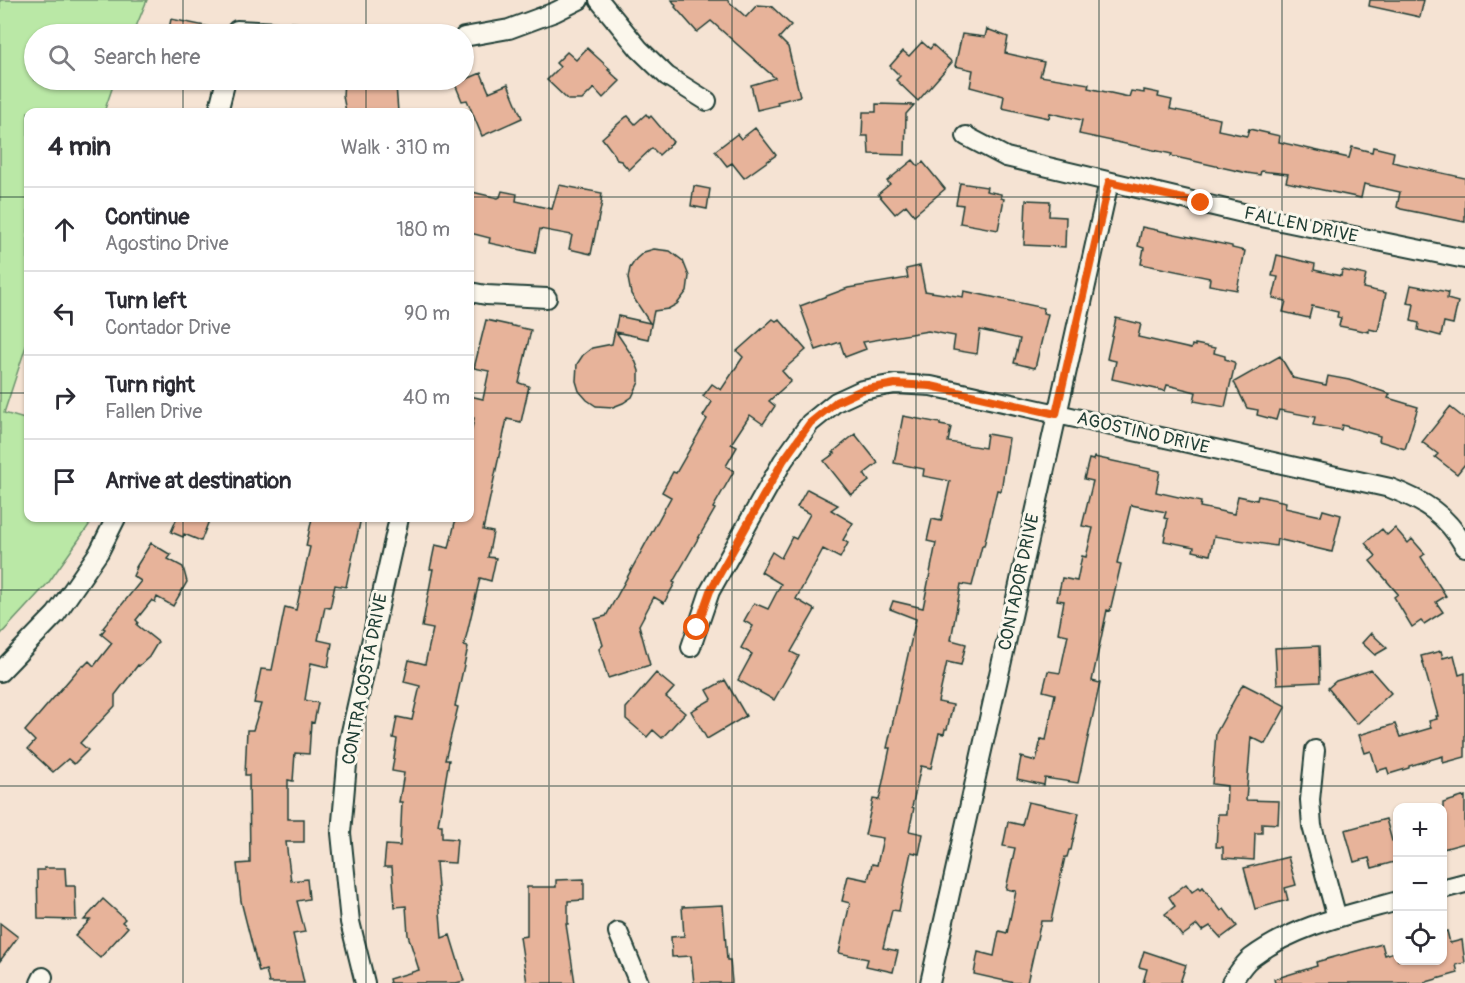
<!DOCTYPE html>
<html lang="en">
<head>
<meta charset="utf-8">
<style>
  :root { --surface:#fff; --page:#f7f7f7; --text:#2b2b33; --muted:#7c7c81; --line:#e1e1e2 }
  body { margin:0; font-family:Pangolin,sans-serif; background:var(--page); color:var(--text) }
  .controls { position:absolute; right:18px; bottom:18px; display:grid; overflow:hidden; border-radius:12px; box-shadow:0 2px 4px #0004 }
  .controls button { width:54px; height:54px; display:grid; place-items:center; padding:0; border:0; border-bottom:2px solid var(--line); background:var(--surface); color:var(--text); font:30px sans-serif }
  .stop { position:absolute; width:18px; height:18px; margin:-14px; border:4px solid #ea580c; border-radius:50%; background:#fff }
  .stop.end { background:#ea580c; border-color:#fff; box-shadow:0 2px 6px #0008 }
  .list { margin:0; padding:0; list-style:none }
  h2 { display:flex; justify-content:space-between; align-items:center; height:78px; margin:0; padding:0 24px; font-size:26px }
  h2 small { font-size:20px; font-weight:400; color:var(--muted) }
  .list li { display:grid; grid-template-columns:39px 1fr auto; gap:18px; align-items:center; box-sizing:border-box; height:84px; padding:0 24px; border-top:2px solid var(--line) }
  .list b { display:block; font-size:22px; white-space:nowrap }
  .list p { margin:0; font-size:20px; white-space:nowrap; color:var(--muted) }
  .list em { font-size:20px; font-style:normal; color:var(--muted) }
  .icon { flex:none; width:33px; height:33px; fill:none; stroke:currentColor; stroke-width:2; stroke-linecap:round; stroke-linejoin:round }
  .map { position:relative; flex:none; width:1465px; height:983px; overflow:hidden }
  .search { position:absolute; background:var(--surface); box-shadow:0 2px 4px #0004; left:24px; top:24px; width:450px; height:66px; display:flex; align-items:center; gap:15px; box-sizing:border-box; padding:0 21px; border-radius:33px; color:var(--muted); font-size:22px }
  .panel { position:absolute; background:var(--surface); box-shadow:0 2px 4px #0004; left:24px; top:108px; width:450px; height:414px; border-radius:12px }
  .map>svg:first-child { display:block }
</style>
</head>
<body>
<div class="map">
<svg width="1465" height="983" viewBox="0 0 1465 983">
  <rect width="100%" height="100%" fill="#f5e3d3"/>
  <filter id="ink" filterUnits="userSpaceOnUse"><feTurbulence type="fractalNoise" baseFrequency=".0167" numOctaves="2"/><feDisplacementMap in="SourceGraphic" scale="12" xChannelSelector="R" yChannelSelector="G"/><feConvolveMatrix kernelMatrix="1 2 1 2 8 2 1 2 1" color-interpolation-filters="sRGB"/></filter>
  <g filter="url(#ink)">
    <path fill="#bae8a6" stroke="#6c926d" stroke-width="1.5" d="M0,0H147L133,34H34V80H115L104,112H28V340L4,413L28,420V518H94L49,582L0,635Z"/>
    <path fill="#e7b39a" stroke="#1f3d34" stroke-width="1.5" d="M672,0H727L746,17L757,5L771,6L791,25L779,38L788,47L800,96L777,102L778,105L757,110L751,85L775,78L711,21L697,32L675,7L676,6Z
      M1370,0H1424L1420,17L1369,6Z
      M171,19L215,28L214,34H168Z
      M987,29L1008,37L1005,53L1044,62L1040,76L1089,84L1088,88L1129,97L1131,91L1144,93V90L1159,93L1158,97L1172,100L1170,109L1220,119L1218,130L1247,136L1249,129L1280,136L1279,142L1349,158L1352,147L1372,152L1373,147L1394,152L1392,162L1465,178V222L1401,209L1397,207L1400,192L1364,184L1361,198L1318,189L1286,182L1288,174L1261,171L1260,175L1247,173L1171,156L1172,154L1079,134L1082,120L1050,113L1049,118L1002,108L1004,96L970,87L973,70L955,66L962,34L985,37Z
      M922,42L930,49L933,45L952,62L918,101L896,80L900,76L890,66L903,51L909,56Z
      M587,48L610,69L608,70L620,81L603,98L594,88L582,100H568L547,80L560,67L556,63L567,52L576,60Z
      M481,73L489,92L508,84L522,118L482,136L467,100L462,101L455,84Z
      M344,80H378V82L393,80V85H396L398,112H346L343,96Z
      M876,104L914,105L906,114L905,155L869,154L868,136H862L863,112H876Z
      M646,114L649,118L651,116L673,142L659,155L652,148L629,170L621,161L617,160L615,155L602,138L626,117L628,116L635,124Z
      M755,128L776,155L744,178L732,163L727,166L715,151L737,134L741,139Z
      M913,160L918,166L923,162L945,189L914,215L906,205L895,214L878,194L890,184L887,181Z
      M960,183L987,187L986,191L1001,194V198L1004,199L998,230L960,223L963,205L956,204Z
      M559,185L602,193L601,201L602,202L591,254L569,249L572,235L540,229L535,253L489,243L490,238L470,233V194H472V192L498,198L500,197L502,191L517,194L516,201L552,209Z
      M694,186L710,189L707,209L691,206Z
      M1026,200L1050,201L1049,216L1066,217L1065,247L1024,245Z
      M1142,227L1232,246V248L1245,251L1237,290L1209,285L1210,278L1141,264L1144,248L1138,246Z
      M654,249L670,251L683,261L689,276L687,291L677,304L668,309L654,311L648,339L616,332L635,360L639,371V382L632,397L623,403L613,407L596,406L587,400L579,391L576,381L577,364L583,355L592,348L612,344L618,316L650,323L631,294L628,278L630,268L636,259L644,252Z
      M1277,255L1315,264L1314,270L1341,276L1342,270L1366,275L1363,288L1386,293L1378,331L1369,329V332L1339,326L1341,318L1337,317L1338,312L1312,306L1309,318L1283,312L1286,301L1273,298L1278,277L1272,276Z
      M920,266L925,291L963,297L964,291L1044,308L1043,313L1048,314L1035,368L1014,363L1020,339L980,330L977,354L953,350L955,336L928,331L863,342L866,349L845,357L840,342L816,350L800,306L848,288L908,278L906,269Z
      M1411,285L1448,292L1447,299L1458,302L1453,324L1444,322L1441,336L1418,330L1419,323L1411,321L1414,304L1407,303Z
      M1116,318L1141,324L1138,337L1191,349L1192,345L1195,346V344L1215,348L1214,353L1225,356V359L1234,362L1235,364L1225,407L1194,401L1196,392L1167,385L1165,391L1112,379L1116,361L1107,359Z
      M773,319L776,321L779,319L806,350L782,371L791,381L769,401L775,406L763,424L750,415L731,444L737,447L726,466L734,471L713,508L715,509L673,582L675,583L664,603L654,597L639,625L650,665L608,678L599,649L603,645L595,619L606,616L671,497L662,492L673,472L676,473L707,419L703,416L712,402L703,396L712,384L721,390L743,357L737,351Z
      M486,320L531,330L519,383L529,386L521,422L507,419L483,530L493,532L488,557L496,558L491,581L480,578L464,646L468,647L455,706L458,707L445,760H449L438,825H442V838L457,839L455,863L436,862L442,938L450,935L464,981L456,983H390L389,979L419,970L408,935L406,906L395,907L392,867H384L386,845L400,846L402,802H399L404,773L392,771L397,739L393,738L397,717L412,720L420,686L404,682L409,660L425,664L433,629L422,627L433,569H430L435,545L449,548L456,518H470V438L474,418L470,417V396L483,399L489,371L474,368Z
      M1280,356L1293,378L1326,385L1328,376L1349,380L1390,394L1388,398L1418,407L1405,449L1379,441L1380,436L1342,425L1341,430L1313,425L1315,417L1279,410L1276,420L1257,415L1258,410L1247,408L1234,382Z
      M1450,407L1465,419V464L1457,474L1435,457L1438,454L1422,442Z
      M903,416L940,423V425L951,427L948,442L985,448L987,434L1009,438L1001,491L997,490L984,546H982L972,586L961,584L951,640L966,644L961,665L947,662L938,702L953,705L947,729H945L944,734L939,733L931,768L921,766L912,807L914,808L909,831L923,834L919,854L911,852L899,911L892,910L883,948L898,951L893,972L866,966L868,959L839,953L850,903L842,901L848,876L868,880L872,864L877,865L883,838L865,835L873,799L879,800L890,748H887L916,619L890,609L893,601L923,608L936,543L927,541L932,519L941,521L950,481L923,476L924,469L894,463Z
      M855,434L878,463L864,474L869,481L851,495L824,461L835,453L833,452Z
      M1094,457L1160,471L1156,492L1201,502L1200,507L1234,514L1238,496L1257,500L1258,496L1286,502L1285,508L1321,516L1323,510L1341,515L1332,552L1277,539L1276,546L1214,536L1210,555L1193,551L1194,547L1164,541L1168,519L1164,518L1166,512L1131,505L1117,563L1121,564L1110,611L1107,610L1092,681L1100,683L1078,783L1045,778L1044,785L1017,779L1021,757L1036,761L1041,739L1046,740L1055,694L1043,691L1048,671L1060,673L1068,635L1058,633L1064,601L1057,600L1062,578L1077,581L1082,556L1086,557L1093,528L1082,526L1093,481L1084,479L1089,459L1093,460Z
      M807,489L838,505L831,510L853,523L843,540L848,543L840,558L823,549L796,599L815,610L791,652L799,656L774,700L738,680L752,654L741,648L753,626L744,621L754,603L768,609L781,584L761,572L772,552L781,558L792,537L796,539L810,514L797,507Z
      M177,518H210L201,541L184,534L183,537L171,532Z
      M312,518H361L346,587L335,585L330,608L325,607L318,640L332,643L328,667L311,663L305,700L318,703L314,723L311,722L309,754L295,753L293,781L288,780V819H304V842H286L291,881L307,879L309,899L297,901L305,932L293,934L304,983H269L266,970L259,972L241,901L237,864L250,863L249,775H245L247,730H253L261,704L254,703L261,669L272,670L285,607L296,610L310,547L306,546Z
      M1395,528L1408,543L1412,539L1425,554L1421,557L1446,596L1436,602L1443,612L1424,624L1421,621L1412,627L1394,597L1398,594L1370,561L1376,556L1365,543L1382,529L1387,535Z
      M151,543L171,555L168,559L183,567L187,582L173,606L157,597L155,602L152,600L136,620L138,622L137,625L158,642L149,657L139,666L138,665L115,695V706L80,743L88,750L74,764L68,759L53,772L28,749L35,741L25,731L82,665L84,666L89,661L94,666L112,643L101,634L105,629L103,628L141,581L133,576L137,567H136Z
      M1371,633L1387,648L1375,655L1362,643Z
      M1319,646L1320,682L1277,684L1275,648Z
      M1441,651L1443,658L1454,655L1459,675L1465,673V757L1443,763V756L1409,766V768L1389,774L1387,768L1377,771L1371,751L1365,753L1359,735L1395,724L1400,737L1431,728L1429,721L1437,719L1436,716H1438L1421,656Z
      M1371,670L1391,693L1357,724L1328,688L1336,681Z
      M656,673L674,688L666,697L685,713L662,738L653,730L647,737L626,719V708Z
      M725,680L746,716L707,739L691,711L712,699L707,690Z
      M1243,684L1286,706L1265,744L1251,737L1246,800L1279,801L1278,824L1262,823V833H1255L1254,860L1223,858V847H1216L1218,814H1226L1227,786L1212,784L1216,733Z
      M1465,796V843L1443,849V803Z
      M1028,802L1079,813L1071,850H1069L1067,857H1065L1051,921H1041L1027,983H1014L974,974L978,952L994,956L999,931L1007,933L1016,891L1006,889L1015,848L1003,846L1008,822L1022,825Z
      M1386,819L1392,841L1398,840V861L1372,868L1369,858L1354,862L1345,830Z
      M1288,857L1296,885L1285,888L1288,900L1255,909L1244,868Z
      M44,868H65L66,886H75L76,920L38,919L37,870H44Z
      M584,879V900L568,901V924H566L575,983H527L520,937L527,936V887H556V880Z
      M1186,884L1192,892L1199,887L1201,889L1203,887L1221,911L1224,909L1237,926L1221,938L1210,926L1202,931L1197,925L1182,936L1165,914L1175,906L1169,897Z
      M103,899L125,919L122,922L128,927L100,958L75,936L90,920H84Z
      M723,905L727,960H730L732,983H694L691,956L672,957L671,937L684,936L682,907Z
      M0,923L18,937L0,961Z
      M1447,931L1450,943L1462,940L1465,963L1456,965L1458,973L1423,983H1275L1274,979L1317,966L1316,962L1382,944L1385,955L1397,951L1398,960H1443V932Z
      M1144,951L1186,965L1180,983H1143L1147,969L1139,967Z"/>
    <g fill="none" stroke-linecap="round" stroke-linejoin="round">
      <g stroke="#1f3d34" stroke-width="22">
        <path id="minor" d="M599,0L639,49L667,76L707,101
          M236,34L237,30L319,34
          M464,37L509,29L555,12L579,0
          M218,112L226,80
          M966,136L1006,157L1247,214L1465,259
          M470,292L486,295L547,298
          M691,647L710,591L783,461L810,423L836,402L862,390L895,384L931,386L1390,488C1424,501 1446,514 1465,547
          M0,672L56,614L99,552L116,518
          M1315,750L1310,800L1312,826L1337,918
          M1442,889L1465,883
          M618,932L639,983
          M40,983L43,977
          M365,983L350,922L341,833L349,741L399,518
          M930,983L1109,182
          M1231,983C1237,975 1243,964 1251,958C1294,926 1347,915 1398,901"/>
      </g>
      <use href="#minor" stroke="#fbf7ec" stroke-width="18"/>
    </g>
  </g>
  <g fill="none" stroke-linecap="round" stroke-linejoin="round" filter="url(#ink)">
    <path stroke="#ea580c" stroke-width="8" d="M697,628L710,591L783,461L810,423L836,402L862,390L895,384L931,386L1056,414L1109,182L1201,203"/>
  </g>
  <path fill="none" stroke="#1f3d34" stroke-width="1.5" stroke-opacity="0.55" d="M183,0V34M366,0V34M549,0V983M732,0V983M916,0V983M1099,0V983M1282,0V983M183,80V112M366,80V112M0,197H28M470,197H1465M0,393H28M470,393H1465M183,518V983M366,518V983M0,590H1465M0,786H1465"/>
  <g text-anchor="middle" dominant-baseline="central" stroke-width="6" stroke-linejoin="round" paint-order="stroke">
    <g font-size="18" fill="#1f3d34" stroke="#fbf7ec">
      <text transform="translate(1301 225) rotate(12)">FALLEN DRIVE</text>
      <text transform="translate(1143 433) rotate(13)">AGOSTINO DRIVE</text>
      <text transform="translate(1019 582) rotate(-78)">CONTADOR DRIVE</text>
      <text transform="translate(365 679) rotate(-79)">CONTRA COSTA DRIVE</text>
    </g>
  </g>
</svg>
<div class="controls">
<button>+</button>
<button>−</button>
<button><svg class="icon" aria-label="locate" viewBox="0 0 24 24"><circle cx="12" cy="12" r="6"/><path d="M12 2v4M12 18v4M2 12h4M18 12h4"/></svg></button>
</div>
<div class="stop" style="left:697px;top:628px"></div>
<div class="stop end" style="left:1201px;top:203px"></div>
<div class="search"><svg class="icon" aria-label="search" viewBox="0 0 24 24"><circle cx="10" cy="10" r="6"/><path d="M15 15l6 6"/></svg>Search here</div>
<section class="panel">
<h2>4 min<small>Walk · 310 m</small></h2>
<ul class="list">
<li><svg class="icon" aria-label="ahead" viewBox="0 0 24 24"><path d="M12 20V5M6 11l6-6 6 6"/></svg><div><b>Continue</b><p>Agostino Drive</p></div><em>180 m</em></li>
<li><svg class="icon" aria-label="left" viewBox="0 0 24 24"><path d="M17 20v-9H6M10 6l-5 5 5 5"/></svg><div><b>Turn left</b><p>Contador Drive</p></div><em>90 m</em></li>
<li><svg class="icon" aria-label="right" viewBox="0 0 24 24"><path d="M7 20v-9h11M14 6l5 5-5 5"/></svg><div><b>Turn right</b><p>Fallen Drive</p></div><em>40 m</em></li>
<li><svg class="icon" aria-label="arrive" viewBox="0 0 24 24"><path d="M6 21V4h12l-3 4 3 4H6"/></svg><div><b>Arrive at destination</b></div></li>
</ul>
</section>
</div>
</body>
</html>
